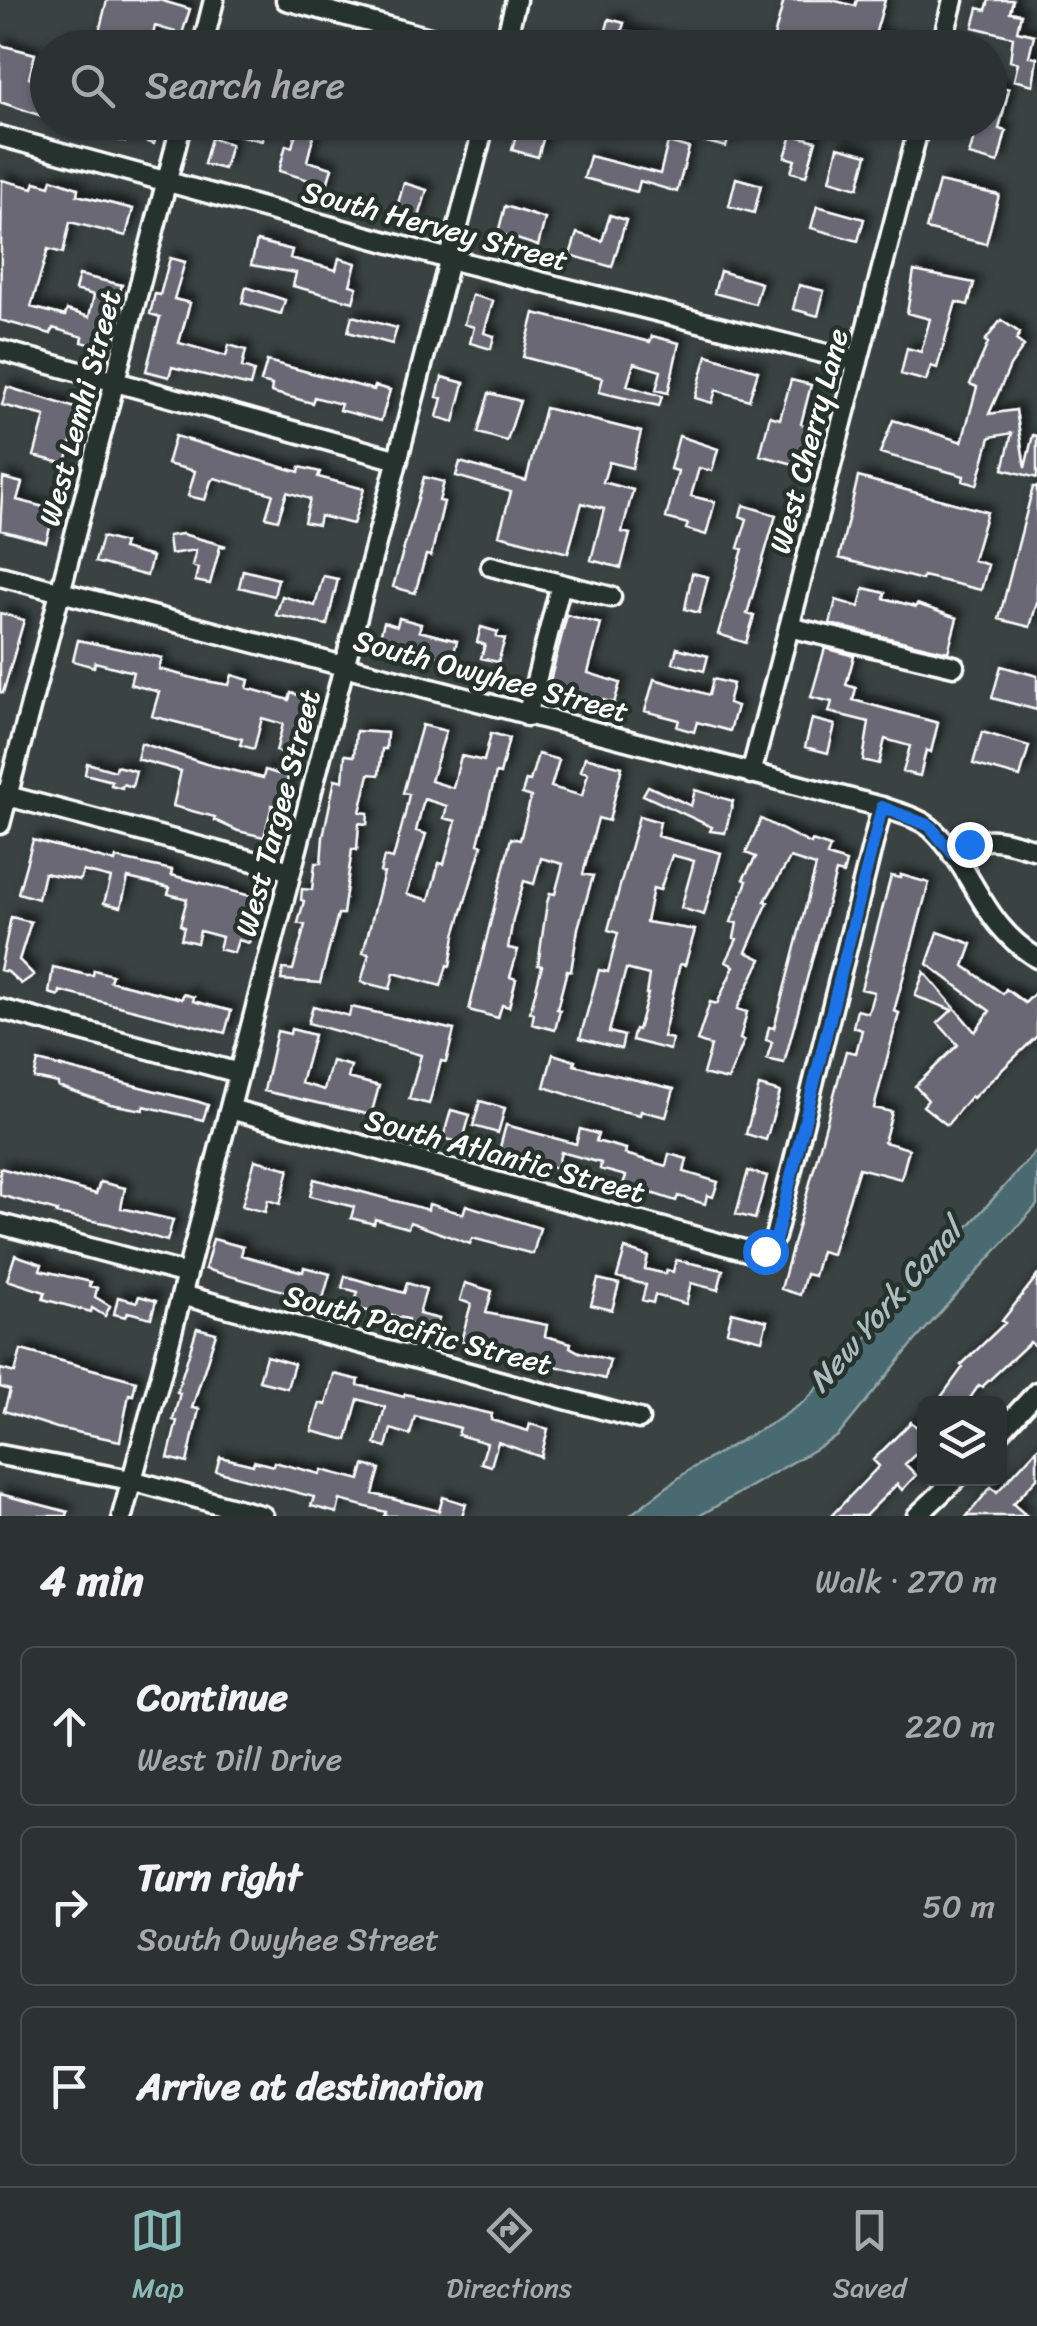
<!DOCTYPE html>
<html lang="en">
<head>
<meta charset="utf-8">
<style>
  :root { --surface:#2c3232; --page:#383e3e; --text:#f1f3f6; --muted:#a6aaac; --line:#484d4d; --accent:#8bbbb9 }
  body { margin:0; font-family:Sriracha,sans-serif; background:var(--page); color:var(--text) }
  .controls { position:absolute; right:30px; bottom:30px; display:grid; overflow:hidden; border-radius:15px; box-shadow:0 2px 8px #0004 }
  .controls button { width:90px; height:90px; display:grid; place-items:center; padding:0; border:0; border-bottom:2px solid var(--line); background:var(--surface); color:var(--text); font:50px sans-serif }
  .stop { position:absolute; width:30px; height:30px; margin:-22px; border:8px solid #1a73e8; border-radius:50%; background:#fff }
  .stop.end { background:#1a73e8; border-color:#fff; box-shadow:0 2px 10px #0008 }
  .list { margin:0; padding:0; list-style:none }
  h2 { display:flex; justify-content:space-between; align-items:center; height:130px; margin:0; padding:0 40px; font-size:42px }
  h2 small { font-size:32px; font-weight:400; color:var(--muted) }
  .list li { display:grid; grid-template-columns:65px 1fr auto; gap:30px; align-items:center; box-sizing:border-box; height:160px; margin:0 20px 20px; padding:0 20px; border:2px solid var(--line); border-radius:15px }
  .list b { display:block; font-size:38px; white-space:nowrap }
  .list p { margin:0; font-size:32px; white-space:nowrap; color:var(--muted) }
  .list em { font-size:32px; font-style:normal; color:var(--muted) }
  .icon { flex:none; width:55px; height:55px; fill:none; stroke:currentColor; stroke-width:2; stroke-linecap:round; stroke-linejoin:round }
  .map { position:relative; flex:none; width:1037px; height:1516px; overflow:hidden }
  .search { position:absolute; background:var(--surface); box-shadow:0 2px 8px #0004; left:30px; right:30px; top:30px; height:110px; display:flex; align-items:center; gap:25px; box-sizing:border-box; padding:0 35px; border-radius:55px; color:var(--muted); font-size:38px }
  .sheet { height:670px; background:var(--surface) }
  nav { display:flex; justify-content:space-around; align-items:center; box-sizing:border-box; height:140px; border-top:2px solid var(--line); background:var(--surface); font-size:28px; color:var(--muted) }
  nav a { display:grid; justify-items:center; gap:5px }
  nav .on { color:var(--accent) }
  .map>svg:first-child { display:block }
</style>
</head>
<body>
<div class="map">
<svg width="1037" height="1516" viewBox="0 0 1037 1516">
  <defs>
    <filter id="shadow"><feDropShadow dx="6" dy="-6" stdDeviation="5" flood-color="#0009"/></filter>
  </defs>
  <rect width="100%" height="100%" fill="#3a4342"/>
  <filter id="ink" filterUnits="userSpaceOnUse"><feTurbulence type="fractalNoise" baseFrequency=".01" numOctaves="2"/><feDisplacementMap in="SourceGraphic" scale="20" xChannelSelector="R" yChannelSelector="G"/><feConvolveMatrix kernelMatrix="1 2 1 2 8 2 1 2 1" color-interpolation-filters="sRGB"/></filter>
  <g filter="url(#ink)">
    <path fill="#496a70" stroke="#92a6a9" stroke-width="2.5" d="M1037,1150V1205L915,1341L838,1436L699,1516H629L689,1470L779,1419L805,1401L890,1313Z"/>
    <path fill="#6a6874" stroke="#fff" stroke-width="2.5" fill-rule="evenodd" filter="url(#shadow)" d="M107,0H159L190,9L182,34L155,26L150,48H136L97,40Z
      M784,0H832L855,6L857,0H885L875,35L908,44L907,48H771Z
      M989,0H1013L1010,12L1021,14L1017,31L1034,35L1029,56L1037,58L1033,85L1014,80L1018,63L1010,61L1013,37L973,27L978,8L986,10Z
      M609,19L624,23L622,30L671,44V48H616L620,37L605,34Z
      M0,45L35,54L29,78L48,83V118L0,102Z
      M990,84L1009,89L999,129L1006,131L998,163L969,155L978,124L990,127Z
      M84,122L137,125L138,122H160L154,144L127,136L125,142L111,138L112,134L83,126Z
      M230,122H267L262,141L227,132Z
      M299,122H317L307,161L332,168L325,192L307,187L309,180L279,171L286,145L292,147Z
      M520,122H548L538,157L512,150Z
      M704,122L732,126L726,147L699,140Z
      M792,135L816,141L806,176L791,172L795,160L785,157Z
      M211,138L231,144L224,169L204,164Z
      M668,142L689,148L677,192L640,181L637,192L584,178L590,156L660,174Z
      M838,147L867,155L858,188L830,180Z
      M736,178L761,185L754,213L729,206Z
      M52,179L78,188L77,195L133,209L126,236L70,222L63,253L48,249L31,307L65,316L67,310L89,317L94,295L75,290L79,275L122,285L102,348L82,342L83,337L53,328L51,334L0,320L2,180L33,188L35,182L50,186Z
      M939,182L999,195L986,244L926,229Z
      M404,183L427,190L417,224L394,217Z
      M505,206L545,219L538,246L498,233Z
      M817,206L864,219L858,241L811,228Z
      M610,215L626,220L612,267L570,255L577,233L602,241Z
      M257,241L292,250L290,258L336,270L339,258L356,263L350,285L357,287L353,302L293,286L296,273L251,265Z
      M170,258L185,262L174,299L190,303L179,343L226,356L229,345L246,350L242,367L254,371L250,386L172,367L169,377L146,371L160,317L150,314L155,294L160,295Z
      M720,271L761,283L755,304L714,293Z
      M914,271L974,283L968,305L956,302L937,368L931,366L926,381L901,374L907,348L921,352L930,319L907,313Z
      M799,285L824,291L818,316L793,309Z
      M246,287L285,300L281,314L242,303Z
      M472,295L493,301L484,333L494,336L491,349L470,343L474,327L464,324Z
      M534,313L650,342L652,336L679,343L668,393L656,390L661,371L634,363L627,386L662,396L659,406L599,392L603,378L523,357Z
      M352,316L397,328L392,344L348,332Z
      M1001,320L1020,333L1016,340L1024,346L1010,366L989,414L1016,410L1025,468L1033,435L1037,436V478L1003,469L1012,433L990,437L977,485L963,481L964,476L880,453L893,420L962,442L977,387L970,384L988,343L985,341Z
      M707,355L758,371L749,400L716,390L712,403L695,398Z
      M267,361L374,390L375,386L390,390L381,421L339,410L341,404L314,397L312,403L271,392L272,385L261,382Z
      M442,377L464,383L454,422L437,417L442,398L437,397Z
      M791,380L811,385L801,424L811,427L801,466L760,455L770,416L780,419Z
      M7,387L79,409L66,464L34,456L45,416L2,405Z
      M489,393L520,401L507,441L478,433Z
      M545,408L641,432L632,468L609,462L603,482L633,490L622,532L630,534L621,568L591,560L604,509L582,503L568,553L499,535L511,492L456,476L460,462L526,481Z
      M175,436L299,472L300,467L320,472L318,477L364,489L353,524L320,516L318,525L304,522L310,499L287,492L278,520L266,517L273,494L215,478L211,481L205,500L188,496L195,471L167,464Z
      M679,436L718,449L712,471L699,468L691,496L715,502L706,535L686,529L688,524L666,518L678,471L670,469Z
      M424,477L444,482L439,501L444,502L431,556L426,555L415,593L393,587Z
      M858,477L987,512L973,560L988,565L981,590L923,576L922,580L839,558Z
      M3,478L22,483L17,500L55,510L46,542L0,530Z
      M1033,487H1037V602L1030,627L999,619Z
      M743,505L776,515L747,614L754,616L746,643L718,634L743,549L738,548L747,519L740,516Z
      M182,534L226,546L220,547L210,584L195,581L198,568L192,566L196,550L170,554L168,536Z
      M102,537L124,543L122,549L152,557L147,576L95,562Z
      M243,570L278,579L274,596L239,587Z
      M692,573L708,577L699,613L685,609Z
      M323,576L338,579L327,625L276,615L282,596L315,606Z
      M864,588L885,593L884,598L916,607L917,604L957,618L948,652L830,624L836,600L859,607Z
      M0,613L24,620L3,693L0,692Z
      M567,615L601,624L588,673L620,683L614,703L549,685Z
      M399,618L421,624L419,631L457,641L452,660L379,640L384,622L397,626Z
      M481,627L498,632L496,637L505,639L498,662L481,658L485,645L477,642Z
      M78,640L162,658L159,669L200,680L229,685L232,675L249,680L247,688L289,700L291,693L310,698L294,756L276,751L283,724L262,718L254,749L240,745L242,739L152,716L159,692L130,684L133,672L95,662L94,667L73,661Z
      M677,648L708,656L704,671L673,663Z
      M825,648L854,656L846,685L856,688L853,700L938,723L931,752L926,750L920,776L903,772L910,746L885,739L879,764L863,760L869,722L829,712L832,702L811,697Z
      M1001,666L1037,676V710L992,698Z
      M654,679L709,695L713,679L733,684L728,703L737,706L730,731L697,722L694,732L677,727L679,720L645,711Z
      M812,719L835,725L828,753L805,747Z
      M422,725L446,731L431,781L453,788L461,756L484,761L491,733L509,738L500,774L496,773L478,844L482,845L455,935L450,966L447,965L441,986L394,973L390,989L361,982L369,954L363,953L384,873L380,872L384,857L393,859L405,814L409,794L403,793ZM424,799L447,806L444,818L456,821L444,864L439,863L429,900L407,894L426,834L416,831Z
      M356,731L387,733L386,749H382L379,775L369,774L360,812L368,813L367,824L359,823L357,850L352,849L343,914H338L320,983L281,980L283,969L293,970L305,925L298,923L304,901L301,900L302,889L312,890L315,863H321L323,837L335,779L343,781L345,755L354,756Z
      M982,732L1029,746L1020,777L973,764Z
      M141,743L206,764L263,778L265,770L288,777L280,807L272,805L264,837L238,831L214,820L215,817L173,806L181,771L137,759Z
      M538,754L559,760L551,787L582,796L588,773L581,771L585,757L622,767L609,821L598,818L583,874L593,876L578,928L571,971L567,970L557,1009L560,1010L555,1030L532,1024L534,1013L530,1012L542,966L538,965L547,903L550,893L555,894L563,864L541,858L534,884L524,881L513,919L508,948L518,950L510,977L516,979L509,1007L502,1005L498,1018L469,1010L511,838L520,840L531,797L522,794L526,780L530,781Z
      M87,763L115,771L116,766L136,771L132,787L123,784L122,788L111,785L112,781L85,774Z
      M648,786L691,806L695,790L733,801L725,833L710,831L712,827L643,795Z
      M639,816L660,822L657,836L721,853L704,915L681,908L694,861L672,855L660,890L653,888L646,922L695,930L685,965L680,964L663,1037L672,1039L670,1050L632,1040L635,1029L638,1030L648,994H646L649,975L626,969L609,1032L624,1036L621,1049L580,1038L599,970L608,972L618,933L608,930Z
      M761,819L811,844L812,841L830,847L827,856L846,862L843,874L836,872L784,1063L767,1059L772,1042L766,1040L769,1027L774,1028L816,866L790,858L765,901L768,902L746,952L761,959L737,1009L747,1012L740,1039L744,1041L728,1080L703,1074L711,1046L697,1041L710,1002L717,1004L734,966L726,962L737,939L734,938L737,923L731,922L747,881L743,879L756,857L746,853Z
      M33,840L115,862L116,858L172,870L171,875L254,897L253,902L259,904L249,943L238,940L234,953L219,949L222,937L200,931L197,943L181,939L184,927L180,925L187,899L168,894L170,888L128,878L121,907L104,903L111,878L83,871L80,880L44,873L38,899L18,893Z
      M901,875L929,883L894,1011L899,1013L874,1108L892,1112L884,1142L909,1149L901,1179L859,1168L832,1254L821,1251L814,1276L806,1274L800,1295L781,1289L846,1051L856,1053L862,1030L853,1027L857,1010L868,1013L874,992L861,989L891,876L901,878Z
      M11,917L31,922L19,960L34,975L21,984L8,972L0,970Z
      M938,932L972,944L964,966L1003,994L1006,989L1025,1003L1037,991V1036L973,1098L971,1096L947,1125L923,1106L928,1100L915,1086L958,1045L938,1023L952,1010L915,996L924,972L975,1032L990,1011L927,964Z
      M53,967L87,975H93L94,970L112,975L110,981L182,999L183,994L194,997L193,1001L231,1011L225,1033L60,991L59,996L49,993Z
      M313,1006L349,1016L351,1007L454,1030L446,1062L441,1061L429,1104L409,1099L421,1055L308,1023Z
      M291,1029L314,1035L301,1083L324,1090L332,1061L351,1066L348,1078L379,1086L371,1115L264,1091L277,1031L290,1034Z
      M553,1054L575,1061L574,1065L674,1089L666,1117L641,1111L640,1115L613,1109L544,1087Z
      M38,1061L199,1102L208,1105L203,1120L144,1106L143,1110L110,1104L58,1086V1083L34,1078Z
      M759,1086L780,1092L766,1140L746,1134Z
      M480,1101L505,1108L498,1133L473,1126Z
      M451,1110L470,1115L462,1143L443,1138Z
      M506,1125L576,1144L580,1129L598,1134L596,1141L626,1149L625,1154L666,1166L669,1154L687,1159L684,1172L718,1182L713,1197L707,1195L705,1204L678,1196L676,1201L623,1184L626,1176L600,1169L601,1163L561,1152L557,1168L499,1151Z
      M255,1160L289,1169L280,1204L268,1200L265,1212L242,1206Z
      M0,1168L96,1194L100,1182L125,1188L121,1208L173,1220L167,1241L109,1224L56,1214L57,1211L0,1195Z
      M748,1171L767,1176L755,1219L736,1214Z
      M314,1179L428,1210L429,1204L463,1214L466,1205L540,1228L533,1254L472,1238L470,1244L410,1222L408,1228L375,1219L374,1224L351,1218L354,1207L310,1196Z
      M213,1239L243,1247L241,1255L303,1272L304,1267L330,1274L322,1302L205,1269Z
      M625,1249L648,1256L645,1269L666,1274L667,1270L673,1272L676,1260L723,1270L718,1290L691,1283L686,1304L655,1295L653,1303L642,1300L646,1285L617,1277Z
      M15,1255L42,1264L40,1270L91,1282L89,1286L97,1288L95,1297L110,1306L105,1316L92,1308L91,1312L43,1299L45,1292L7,1280Z
      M345,1276L404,1293L407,1283L426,1289L419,1314L439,1319L435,1331L407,1324L408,1319L353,1308L358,1292L342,1288Z
      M1037,1276V1348L1030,1342L982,1387L979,1385L966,1404H936L963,1367L961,1365L1005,1323L1002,1321Z
      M598,1279L619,1284L612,1310L591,1305Z
      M465,1283L492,1291L486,1313L547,1325L545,1336L571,1343L570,1347L579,1352L610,1360L605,1379L461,1341L471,1304L460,1300Z
      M139,1296L156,1301L151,1318L128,1312L126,1317L114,1314L118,1297L137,1302Z
      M732,1312L767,1321L762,1340L727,1331Z
      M197,1328L216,1333L192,1408L199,1409L187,1463L168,1458L177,1421L173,1420L180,1393L177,1392Z
      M21,1350L136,1381L133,1395L129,1394L120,1441L57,1428L4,1411L10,1390L0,1387V1369L15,1373Z
      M266,1356L294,1364L287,1388L259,1381Z
      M334,1374L359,1380L358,1385L404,1397L405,1394L492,1414L491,1420L528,1431L530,1424L548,1429L541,1457L498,1442L491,1466L481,1463L487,1443L458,1435L460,1428L415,1416L410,1435L391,1429L386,1447L375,1444L385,1407L358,1399L347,1440L312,1431L320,1403L326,1405Z
      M924,1419V1446L905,1464L916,1475L902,1490L897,1484L865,1516H831L879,1466L873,1460L911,1422L918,1428Z
      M1037,1449V1478L1013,1504L1027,1516H967L991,1487L997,1492Z
      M220,1457L253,1465L254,1461L273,1466L274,1462L320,1474L322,1470L360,1480L364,1465L380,1469L373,1494L439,1511L443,1497L466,1504L462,1516H384L386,1512L340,1500L337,1513L311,1506L314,1497L216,1471Z
      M0,1494L68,1512L67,1516H0Z"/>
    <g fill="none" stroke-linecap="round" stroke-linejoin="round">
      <g stroke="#fff" stroke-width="25">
        <path id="minor" d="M286,0L468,48
          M202,48L214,0
          M504,48L516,0
          M941,48L953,0
          M0,136L449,259L858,362
          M0,350L398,460
          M491,566L611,597
          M0,576L882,807C898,813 921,818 933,830C976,872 980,923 1037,958
          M789,627L954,666
          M527,716L561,584
          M751,774L920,122
          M0,794L291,871
          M0,824L182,122
          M953,855C987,831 1000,840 1037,850
          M0,1009L239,1073
          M230,1109L751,1252L765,1251L775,1237L882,807
          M0,1224L187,1274
          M182,1295L639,1419
          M1000,1432L1037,1392
          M0,1455L131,1480L263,1516
          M122,1516L160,1378L485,122
          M917,1516L957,1478"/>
      </g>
      <use href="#minor" stroke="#26332d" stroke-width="18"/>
    </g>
  </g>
  <g fill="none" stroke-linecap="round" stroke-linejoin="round" filter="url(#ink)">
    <path stroke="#1a73e8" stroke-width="12" d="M765,1251L776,1238L882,807L930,826L953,854L969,844"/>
  </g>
  <g text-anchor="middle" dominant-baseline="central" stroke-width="9" stroke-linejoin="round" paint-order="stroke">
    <g font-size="30" fill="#fff" stroke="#26332d">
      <text transform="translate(435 226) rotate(15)">South Hervey Street</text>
      <text transform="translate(80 408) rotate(-75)">West Lemhi Street</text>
      <text transform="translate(809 441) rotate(-75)">West Cherry Lane</text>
      <text transform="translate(491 676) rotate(15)">South Owyhee Street</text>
      <text transform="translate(278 813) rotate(-75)">West Targee Street</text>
      <text transform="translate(505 1156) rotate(15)">South Atlantic Street</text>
      <text transform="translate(418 1330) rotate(15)">South Pacific Street</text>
    </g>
    <g font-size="32" font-style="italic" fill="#adbcbf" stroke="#26332d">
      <text transform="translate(885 1306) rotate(-49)">New York Canal</text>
    </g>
  </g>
</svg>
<div class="controls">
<button><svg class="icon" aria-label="layers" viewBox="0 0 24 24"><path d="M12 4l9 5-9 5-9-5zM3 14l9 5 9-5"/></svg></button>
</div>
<div class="stop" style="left:765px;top:1251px"></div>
<div class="stop end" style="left:969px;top:844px"></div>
<div class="search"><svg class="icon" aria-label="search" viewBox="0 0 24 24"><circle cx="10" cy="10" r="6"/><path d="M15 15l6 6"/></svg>Search here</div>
</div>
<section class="sheet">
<h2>4 min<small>Walk · 270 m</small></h2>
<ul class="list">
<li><svg class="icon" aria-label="ahead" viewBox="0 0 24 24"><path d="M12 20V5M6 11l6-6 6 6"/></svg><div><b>Continue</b><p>West Dill Drive</p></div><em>220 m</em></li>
<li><svg class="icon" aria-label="right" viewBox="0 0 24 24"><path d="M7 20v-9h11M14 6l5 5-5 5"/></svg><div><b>Turn right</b><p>South Owyhee Street</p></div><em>50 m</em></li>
<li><svg class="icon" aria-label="arrive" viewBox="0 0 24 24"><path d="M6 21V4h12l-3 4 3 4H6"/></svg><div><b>Arrive at destination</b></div></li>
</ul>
</section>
<nav>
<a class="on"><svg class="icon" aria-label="map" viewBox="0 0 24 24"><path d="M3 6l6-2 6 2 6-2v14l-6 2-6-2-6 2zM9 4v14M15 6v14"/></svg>Map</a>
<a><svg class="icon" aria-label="directions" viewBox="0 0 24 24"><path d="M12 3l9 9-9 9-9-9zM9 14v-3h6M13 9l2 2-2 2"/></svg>Directions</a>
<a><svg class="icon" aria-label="saved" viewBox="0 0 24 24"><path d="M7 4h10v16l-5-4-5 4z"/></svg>Saved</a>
</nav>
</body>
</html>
